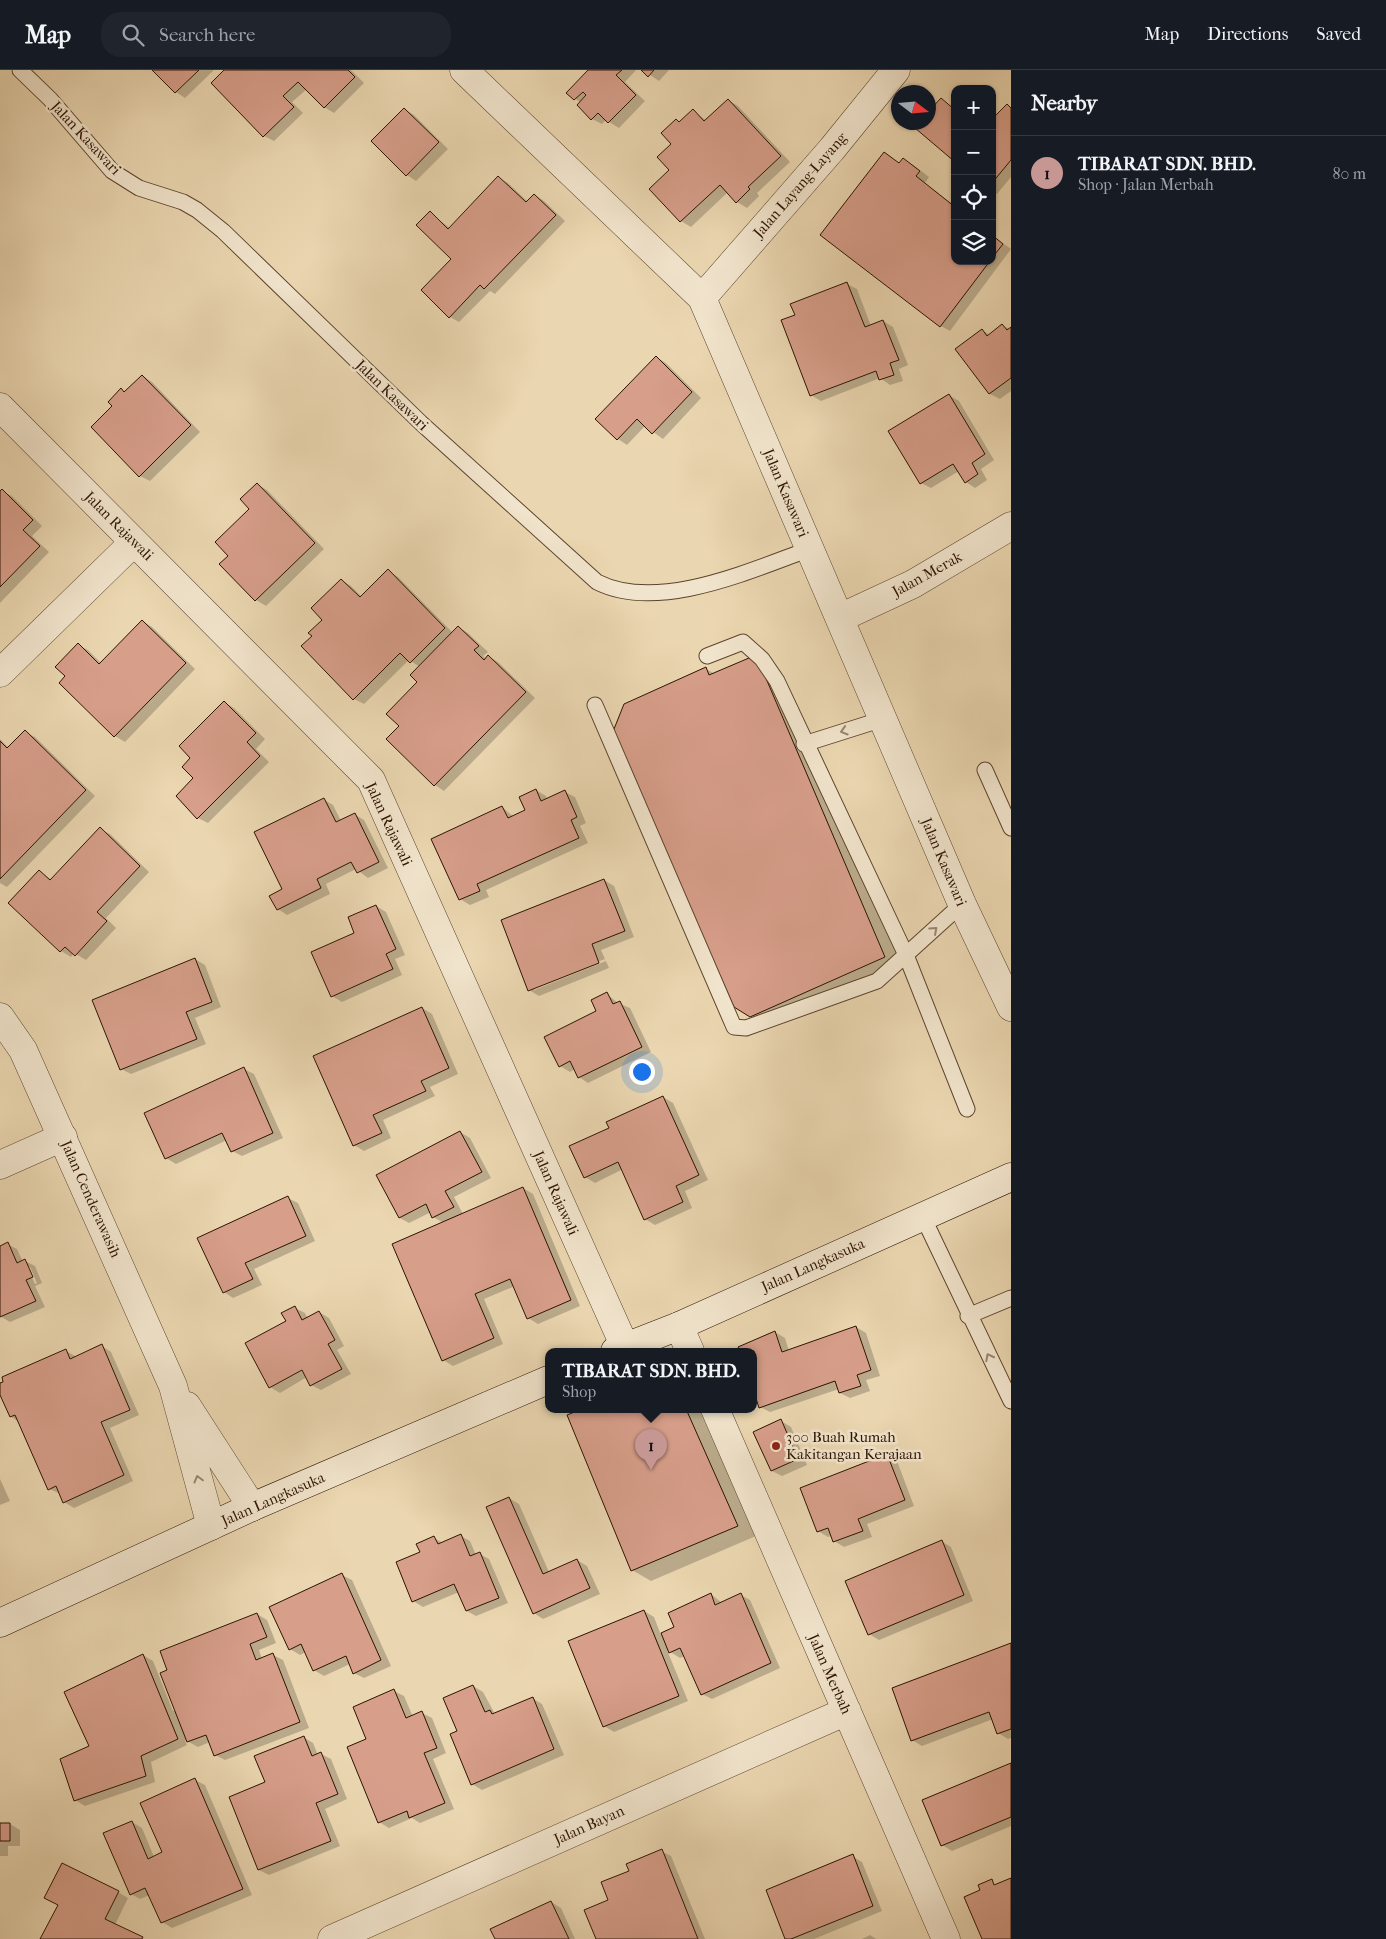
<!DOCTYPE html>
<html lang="en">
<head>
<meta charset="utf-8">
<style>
  :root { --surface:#171b24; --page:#20242c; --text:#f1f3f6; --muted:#9ea1a6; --line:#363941; --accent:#c59692 }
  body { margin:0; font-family:"IM FELL French Canon",serif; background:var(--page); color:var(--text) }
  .controls { position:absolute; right:15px; top:15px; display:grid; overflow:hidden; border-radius:10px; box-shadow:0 1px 4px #0004 }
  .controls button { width:45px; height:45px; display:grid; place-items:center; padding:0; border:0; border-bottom:1px solid var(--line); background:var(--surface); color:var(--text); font:25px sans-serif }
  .compass { position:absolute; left:891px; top:15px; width:45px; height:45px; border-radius:50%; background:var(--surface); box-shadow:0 1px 4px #0004; rotate:106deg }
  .you { position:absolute; left:641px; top:1001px; width:18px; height:18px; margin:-12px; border:4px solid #fff; border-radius:50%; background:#1a73e8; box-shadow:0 0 0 8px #1a73e833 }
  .badge { display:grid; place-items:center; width:32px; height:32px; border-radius:50%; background:var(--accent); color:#111; font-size:16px; font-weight:700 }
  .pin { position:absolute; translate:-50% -41px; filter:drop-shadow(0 1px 2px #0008) }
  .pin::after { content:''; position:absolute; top:26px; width:18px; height:15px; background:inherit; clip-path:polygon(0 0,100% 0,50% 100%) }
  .popup { position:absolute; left:545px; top:1278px; width:212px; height:65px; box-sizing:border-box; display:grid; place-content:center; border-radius:10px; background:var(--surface); filter:drop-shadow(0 1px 4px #0005); font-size:16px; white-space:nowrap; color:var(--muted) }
  .popup b { font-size:19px; color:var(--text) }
  .popup::after { content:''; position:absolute; left:50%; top:100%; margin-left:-10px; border:10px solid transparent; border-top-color:var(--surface) }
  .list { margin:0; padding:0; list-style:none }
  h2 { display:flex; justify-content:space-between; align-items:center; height:65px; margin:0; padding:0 20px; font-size:21px }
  h2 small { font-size:16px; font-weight:400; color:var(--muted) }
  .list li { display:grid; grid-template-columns:32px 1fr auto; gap:15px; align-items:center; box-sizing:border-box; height:75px; padding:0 20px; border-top:1px solid var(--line) }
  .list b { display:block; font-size:19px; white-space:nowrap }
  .list p { margin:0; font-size:16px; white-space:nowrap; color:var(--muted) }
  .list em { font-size:16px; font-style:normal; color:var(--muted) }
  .icon { flex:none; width:28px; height:28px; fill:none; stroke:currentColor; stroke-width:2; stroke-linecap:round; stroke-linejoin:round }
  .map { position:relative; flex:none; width:1011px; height:1869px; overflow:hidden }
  header { display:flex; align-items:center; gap:30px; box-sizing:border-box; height:70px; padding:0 25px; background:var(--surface); border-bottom:1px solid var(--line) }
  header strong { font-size:24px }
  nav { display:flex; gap:28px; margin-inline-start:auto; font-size:18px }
  .search { width:350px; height:45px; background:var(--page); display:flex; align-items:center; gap:12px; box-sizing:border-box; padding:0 18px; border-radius:20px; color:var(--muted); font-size:19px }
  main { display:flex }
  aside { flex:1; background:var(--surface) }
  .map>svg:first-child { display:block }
</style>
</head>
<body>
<header>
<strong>Map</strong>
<div class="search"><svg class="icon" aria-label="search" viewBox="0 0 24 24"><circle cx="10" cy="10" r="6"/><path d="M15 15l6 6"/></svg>Search here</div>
<nav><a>Map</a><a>Directions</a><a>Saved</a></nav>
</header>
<main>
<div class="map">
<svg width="1011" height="1869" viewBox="0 0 1011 1869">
  <rect width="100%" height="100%" fill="#ead6b0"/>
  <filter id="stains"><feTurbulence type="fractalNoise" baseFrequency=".004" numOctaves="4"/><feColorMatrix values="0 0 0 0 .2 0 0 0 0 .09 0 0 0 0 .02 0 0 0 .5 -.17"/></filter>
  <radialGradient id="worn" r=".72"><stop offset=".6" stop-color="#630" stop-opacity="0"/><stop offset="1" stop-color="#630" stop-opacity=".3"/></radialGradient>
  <path fill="#0003" fill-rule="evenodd" d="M154,0H214L185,28L176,22Z
    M226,0H351L364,13L334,43L324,37L307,19L292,32L303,43L274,71L264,66Z
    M590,0H636L625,12L645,31L619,58L606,50L602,54L592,49L581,33L568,23Z
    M643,0H669L659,11Z
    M728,30L738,36L790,92L757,123L759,126L747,138L737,132L728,122L691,157L681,151L651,119L671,100L673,74L680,53L693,41L707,51Z
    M1011,38V107L997,124L992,121V48L995,50Z
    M404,39L414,45L448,79L416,111L407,105Z
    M884,83L901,94L903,90L913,95L929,107L925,113L955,136V191H992V165L1011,179L950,261L941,256Z
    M499,108L508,113L528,132L535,125L544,131L565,151L495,224L490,221L459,252L450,247L453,189L430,143L450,158Z
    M847,214L857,219L871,256L883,251L893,257L908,295L899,299L903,311L890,315L880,308L821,331L811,325L796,245Z
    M1002,256L1011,259V321L1000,329L990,324L957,279L982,260L990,265Z
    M656,287L666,293L701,328L663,369L645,356L627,375L618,369Z
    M143,306L152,312L200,362L150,411L140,406L114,336L121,320L126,323Z
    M949,325L959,331L994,390L981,399L987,410L975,418L966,412L959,401L931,418L921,413Z
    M257,414L267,420L324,479L266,536L256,530L221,494L230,486L251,439Z
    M2,421L12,426L42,456L32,466L49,482L0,533V423Z
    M388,501L398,507L453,563L458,557L468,563L488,582L483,586L486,589L488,586L498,592L535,628L444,721L435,715L387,669L400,656L419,612L420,597L409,590L364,634L354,629L313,566L324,550L341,510L351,516L362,527Z
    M142,551L152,557L195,599L125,672L115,666L60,613L67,606L78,575L88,580L101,593Z
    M774,597L904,898L770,956L735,937L706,599L715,604Z
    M224,632L234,638L265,669L256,679L269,692L208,753L198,748L192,688Z
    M25,662L35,667L95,726L7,817L0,813V669L9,678Z
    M536,720L546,726L547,730L565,722L575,727L586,753L580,756L588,773L486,820L489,827L470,835L460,829L502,737L514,747L527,740Z
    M323,729L333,735L341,751L354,744L364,750L388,798L368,808L356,799L326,814L330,824L287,845L278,839Z
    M100,759L110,764L149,802L106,848L116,858L86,890L74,883L71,887L61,881L10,833L39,801L52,810Z
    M604,810L614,816L634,867L601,880L609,898L539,926L529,920ZM605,889L606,891L534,920V917Z
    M376,836L386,842L405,885L395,889L402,905L342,932L332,926L356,864Z
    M195,889L205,895L221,937L195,948L206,974L131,1004L121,999Z
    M607,924L618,933L630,938L651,982L588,1013L579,1007L575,999L570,1002L560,996L598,941Z
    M422,938L432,944L458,1004L430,1017L435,1026L383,1050L391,1068L364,1081L354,1075Z
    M244,999L254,1004L283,1068L242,1086L232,1081L227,1070L176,1094L166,1088Z
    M663,1027L673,1033L708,1110L685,1121L692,1138L655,1155L645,1149L623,1099L595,1113L585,1107L610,1059Z
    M460,1062L470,1068L491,1108L454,1127L463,1144L523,1118L533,1124L580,1236L538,1254L528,1248L515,1216L484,1229L503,1274L453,1296L443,1290L444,1153L433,1147L431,1142L409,1153L400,1148Z
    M288,1128L298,1133L315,1171L254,1199L262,1215L233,1228L224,1222Z
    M7,1174L17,1179L23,1192L25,1191L35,1196L42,1213L35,1216L45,1237L10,1252L0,1246V1177ZM27,1197H30L37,1213L35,1214Z
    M295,1238L305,1243L308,1249L319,1242L329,1248L344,1276L337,1280L351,1304L321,1320L311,1315L307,1307L280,1323L270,1317L287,1252Z
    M856,1257L866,1263L880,1306L866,1310L870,1321L850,1328L840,1323L839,1319L770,1342L760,1337L754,1318V1281H741L740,1278L775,1262L785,1268L789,1281Z
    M102,1276L111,1282L139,1345L110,1358L133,1411L74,1438L64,1432L61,1424L49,1419L19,1352L10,1346L0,1322V1315L66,1281L77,1287Z
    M585,1339H699L756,1466L651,1511L632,1500L569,1346Z
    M781,1351L791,1357L807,1395L782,1406L772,1401L755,1363Z
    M887,1385L897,1391L914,1436L867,1454L872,1467L844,1477L834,1471L832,1466L828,1467L818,1461Z
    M0,1409L10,1431L0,1435Z
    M509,1428L519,1434L549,1502L577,1490L587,1496L600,1524L543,1549L534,1543Z
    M461,1466L470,1471L476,1485L480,1484L489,1489L508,1533L476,1546L467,1541L459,1522L423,1537L413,1531L421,1483L434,1468L443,1473Z
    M941,1471L951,1477L973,1531L879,1570L869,1564Z
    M342,1505L352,1510L391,1596L364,1608L354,1603L350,1594L324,1606L314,1600L306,1582L300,1585L290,1579Z
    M711,1524L722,1533L741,1525L750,1530L780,1598L712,1629L702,1624L685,1586L680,1588L667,1580L688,1631L614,1662L604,1656L644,1541L654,1547L661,1565L676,1557Z
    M257,1544L267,1550L276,1573L259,1580L262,1589L273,1585L283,1590L309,1658L225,1690L215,1685L210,1672L198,1677L185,1670L187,1675L151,1692L155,1712L85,1736L75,1730L90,1676L143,1585L153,1591L173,1641L176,1640L169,1601Z
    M1011,1574V1668L1008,1669L998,1663L993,1649L922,1676L912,1670Z
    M473,1616L483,1622L495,1644L532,1628L542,1634L564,1685L482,1720L472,1714L459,1662Z
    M394,1621L404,1626L413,1647L422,1643L432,1648L446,1683L433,1689L454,1739L420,1753L412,1748L389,1758L379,1752L367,1669Z
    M303,1667L313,1673L318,1685L321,1684L331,1689L347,1729L325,1739L340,1776L269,1805L259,1800L231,1727L266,1713Z
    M1011,1694V1756L952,1781L942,1775Z
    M195,1710L205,1715L252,1825L172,1858L162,1852L150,1825L140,1829L131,1824L132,1752L142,1758L154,1787L164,1783Z
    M0,1754H10L20,1760V1776H8V1786H0Z
    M661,1781L671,1786L705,1869H598L610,1830Z
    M852,1786L862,1792L882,1841L814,1869H787Z
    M118,1822L128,1828L115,1855L143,1869H42L59,1835Z
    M551,1832L561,1838L575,1869H496Z
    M870,1865L876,1869H862Z"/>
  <path fill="#d79e8a" stroke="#2c1300" d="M152,0H199L175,23Z
    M224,0H348L355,7L324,38L298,12L283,26L294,37L263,67L211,13Z
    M588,0H622L616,5L636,25L608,53L598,43L591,50L577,35L586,25L583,22L574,30L566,23Z
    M641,0H654L648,7Z
    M941,28L955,40V92L915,58L920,52H928V42Z
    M728,29L781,86L748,117L750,119L736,133L720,115L680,152L649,119L669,100L657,87L671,74L661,63L676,49L679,52L693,39L704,51Z
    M1007,34L1011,38V90L992,113V49Z
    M404,38L439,72L406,106L371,71Z
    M884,82L899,93L903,88L920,101L916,106L955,137V191H990L940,257L820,165Z
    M498,106L526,132L534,124L556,145L484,219L480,215L449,248L421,220L451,189L416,155L430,141L448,159Z
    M992,165L1003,174L992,188Z
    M847,212L865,257L883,250L899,290L890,293L894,305L879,310L876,301L810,326L781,250L795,245L790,234Z
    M1002,254L1007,260L1011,257V308L989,324L955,279L982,259L987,266Z
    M656,286L692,322L652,364L637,349L617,370L595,349Z
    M142,305L191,355L139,407L91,357L112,336L108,332L121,318L124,322Z
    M949,324L985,384L972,393L978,404L965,413L953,394L920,414L888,361Z
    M257,413L315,473L255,531L219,494L228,486L215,472L249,439L240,429Z
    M2,419L33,450L23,460L40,476L0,517V421Z
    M388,499L445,558L410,593L400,583L353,630L301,576L312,566L308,563L322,550L311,538L341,509L360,527Z
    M142,550L186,593L114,667L59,613L65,606L55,597L78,573L99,594Z
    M458,556L479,576L474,580L484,590L488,585L526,622L434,716L386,669L399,656L386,644L417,612L410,605Z
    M756,585L885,887L750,947L734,937L612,664L624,634L706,597L709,605Z
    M224,631L256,663L247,672L260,686L197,749L176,726L193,708L182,697L190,688L179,676Z
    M25,660L86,720L0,809V671L7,678Z
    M536,719L541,731L565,720L577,747L571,750L579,768L477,814L480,821L459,830L431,769L502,736L508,748L525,740L519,727Z
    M324,728L336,752L355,743L379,792L357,803L351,792L317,809L321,818L277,840L269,826L282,819L254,762Z
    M100,757L140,796L97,842L107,851L75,886L65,877L60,882L8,833L39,800L50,810Z
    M604,809L625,861L592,874L599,893L528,921L501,850Z
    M376,835L396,879L386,884L393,899L331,927L311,882L354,863L348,847Z
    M195,888L212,932L186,942L197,969L120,1000L92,930Z
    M607,922L613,934L620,931L642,977L578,1008L570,991L559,997L544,967L596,941L591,930Z
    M422,937L449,998L421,1011L426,1021L373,1045L382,1063L353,1076L313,986Z
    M244,997L273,1063L231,1082L222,1063L165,1089L144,1043Z
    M663,1026L699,1105L676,1116L683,1132L644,1150L618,1092L584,1108L569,1076L609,1058L606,1052Z
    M460,1061L482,1102L445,1121L454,1137L432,1148L426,1134L399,1148L376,1105Z
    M523,1117L571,1230L527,1249L510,1209L475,1224L494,1268L442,1291L392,1174Z
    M288,1126L306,1166L245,1193L253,1209L223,1223L197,1168Z
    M8,1172L17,1193L25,1189L33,1207L26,1210L36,1231L0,1247V1176Z
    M295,1236L302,1250L319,1241L335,1270L328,1274L342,1299L310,1316L302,1300L269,1318L245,1273L286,1251L281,1243Z
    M856,1256L871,1300L857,1305L861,1316L839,1323L835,1311L759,1338L754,1322V1281H740L738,1277L775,1261L782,1282Z
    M102,1274L130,1340L101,1352L124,1405L63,1433L56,1416L48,1420L15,1345L10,1347L0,1325V1313L3,1312L2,1307L66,1279L70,1289Z
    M582,1339H686L738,1456L631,1501L567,1345Z
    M781,1349L798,1389L771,1401L753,1362Z
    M887,1384L905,1430L858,1449L863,1461L833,1472L828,1458L817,1462L800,1418Z
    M509,1427L543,1504L577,1489L590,1518L533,1544L486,1437Z
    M461,1464L470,1486L480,1482L499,1528L466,1541L454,1514L412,1532L396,1492L420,1482L416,1474L434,1466L438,1474Z
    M942,1470L964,1525L868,1565L845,1511Z
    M342,1503L381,1590L353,1604L346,1586L313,1601L301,1574L289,1580L269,1537Z
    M711,1523L715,1535L741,1523L771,1593L701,1625L680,1578L669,1583L661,1563L674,1557L668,1543Z
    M644,1540L679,1626L603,1657L568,1571Z
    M257,1543L267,1567L250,1574L256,1590L273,1583L300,1652L214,1686L206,1665L187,1672L160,1603L167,1600L160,1581Z
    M1011,1573V1659L997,1664L989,1642L911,1671L892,1618Z
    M143,1584L178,1669L141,1686L146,1706L74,1731L60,1689L89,1676L64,1622Z
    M473,1615L485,1642L490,1640L492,1644L533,1627L554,1679L471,1715L450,1664L457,1661L443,1628Z
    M394,1619L406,1648L422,1641L437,1678L424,1683L445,1733L409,1748L407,1741L378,1753L347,1677L366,1669L353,1637Z
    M304,1666L312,1686L321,1682L338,1724L316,1733L331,1771L258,1800L229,1727L265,1712L254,1686Z
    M1011,1693V1747L941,1776L922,1730Z
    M195,1708L243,1819L161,1853L145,1818L130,1825L103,1763L132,1751L148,1789L162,1782L140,1733Z
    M0,1753H10V1771H0Z
    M662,1779L698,1869H596L584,1840L608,1830L601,1812L629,1801L626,1794Z
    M853,1784L873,1836L791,1869H785L766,1820Z
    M62,1793L119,1821L105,1849L143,1867L142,1869H40L58,1835L44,1828Z
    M1011,1808V1869H982L964,1827L980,1820L978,1815L992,1809L994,1815Z
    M551,1831L569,1869H495L490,1859Z"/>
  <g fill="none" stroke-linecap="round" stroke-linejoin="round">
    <g stroke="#5c442c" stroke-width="17">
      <path id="service" d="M20,0L50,29L112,101L139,118L183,132L197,140L223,161L421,353L597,512C658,543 751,500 810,479
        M707,586L743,572L762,589L777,611L906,885L967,1039
        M595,635L734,957L746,958L877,911L962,834
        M804,674L883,649
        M985,700L1011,758
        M923,1147L1011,1331
        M968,1246L1011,1228"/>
    </g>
    <g stroke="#5c442c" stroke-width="29">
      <path id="minor" d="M464,0L702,228L962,834L1011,937
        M702,228L832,79L896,0
        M0,337L371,710L625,1277
        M840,548L913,514L1011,456
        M0,603L134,472
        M0,1095L63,1067
        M679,1256L690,1281
        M715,1339L946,1869
        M332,1869L847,1641"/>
    </g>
    <g stroke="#5c442c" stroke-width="29">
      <path id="tertiary" d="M0,947L23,980L173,1316L211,1456
        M187,1336L252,1437"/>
    </g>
    <g stroke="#2c1300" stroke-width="29">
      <path id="secondary" d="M615,1281L679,1256L1011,1107
        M0,1553L252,1437L548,1310"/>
    </g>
    <use href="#service" stroke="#f1e4cc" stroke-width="15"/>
    <use href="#minor" stroke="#f1e4cc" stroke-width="28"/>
    <use href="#tertiary" stroke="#f1e4cc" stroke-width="28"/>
    <use href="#secondary" stroke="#f1e4cc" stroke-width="28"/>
  </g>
  <defs><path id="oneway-chevron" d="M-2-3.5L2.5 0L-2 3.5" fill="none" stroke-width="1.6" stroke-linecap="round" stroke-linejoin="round" transform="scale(1.25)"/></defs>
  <g stroke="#988670">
    <use href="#oneway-chevron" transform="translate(844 661) rotate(163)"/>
    <use href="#oneway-chevron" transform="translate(934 860) rotate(-42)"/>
    <use href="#oneway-chevron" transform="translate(989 1287) rotate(-117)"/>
    <use href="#oneway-chevron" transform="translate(198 1409) rotate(-105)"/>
  </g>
  <circle fill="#8f2418" stroke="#f1e4cc" stroke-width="2" cx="776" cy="1376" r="5"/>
  <g text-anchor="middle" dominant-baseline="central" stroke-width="5" stroke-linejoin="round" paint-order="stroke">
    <g font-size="15" fill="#2c1300" stroke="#f1e4cc">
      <text transform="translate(86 68) rotate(47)">Jalan Kasawari</text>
      <text transform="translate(800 115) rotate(-49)">Jalan Layang-Layang</text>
      <text transform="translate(392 325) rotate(44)">Jalan Kasawari</text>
      <text transform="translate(786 423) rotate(67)">Jalan Kasawari</text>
      <text transform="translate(119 456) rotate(45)">Jalan Rajawali</text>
      <text transform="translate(927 504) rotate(-29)">Jalan Merak</text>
      <text transform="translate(389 754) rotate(65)">Jalan Rajawali</text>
      <text transform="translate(944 792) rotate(67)">Jalan Kasawari</text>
      <text transform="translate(556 1123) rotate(66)">Jalan Rajawali</text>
      <text transform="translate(91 1129) rotate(66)">Jalan Cenderawasih</text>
      <text transform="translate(813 1195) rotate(-24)">Jalan Langkasuka</text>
      <text transform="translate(273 1429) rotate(-24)">Jalan Langkasuka</text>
      <text transform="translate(830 1604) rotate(66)">Jalan Merbah</text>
      <text transform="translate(589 1755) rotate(-24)">Jalan Bayan</text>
    </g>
    <g font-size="15" fill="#2c1300" stroke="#f1e4cc" text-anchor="start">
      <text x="786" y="1367">300 Buah Rumah<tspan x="786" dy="17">Kakitangan Kerajaan</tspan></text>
    </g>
  </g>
  <rect width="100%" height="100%" filter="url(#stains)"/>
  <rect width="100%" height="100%" fill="url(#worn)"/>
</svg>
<div class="controls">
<button>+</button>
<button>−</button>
<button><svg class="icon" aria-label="locate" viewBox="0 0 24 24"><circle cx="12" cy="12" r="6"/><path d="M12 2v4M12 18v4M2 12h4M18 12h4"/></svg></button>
<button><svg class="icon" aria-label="layers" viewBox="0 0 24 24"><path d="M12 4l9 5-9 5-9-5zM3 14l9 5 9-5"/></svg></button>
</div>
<svg class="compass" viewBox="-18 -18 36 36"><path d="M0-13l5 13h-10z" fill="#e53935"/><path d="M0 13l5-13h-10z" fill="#9ea1a6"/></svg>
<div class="you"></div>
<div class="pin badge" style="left:651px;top:1400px">1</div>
<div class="popup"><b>TIBARAT SDN. BHD.</b>Shop</div>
</div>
<aside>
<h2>Nearby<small></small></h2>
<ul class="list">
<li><span class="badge">1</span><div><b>TIBARAT SDN. BHD.</b><p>Shop · Jalan Merbah</p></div><em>80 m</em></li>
</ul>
</aside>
</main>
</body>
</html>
